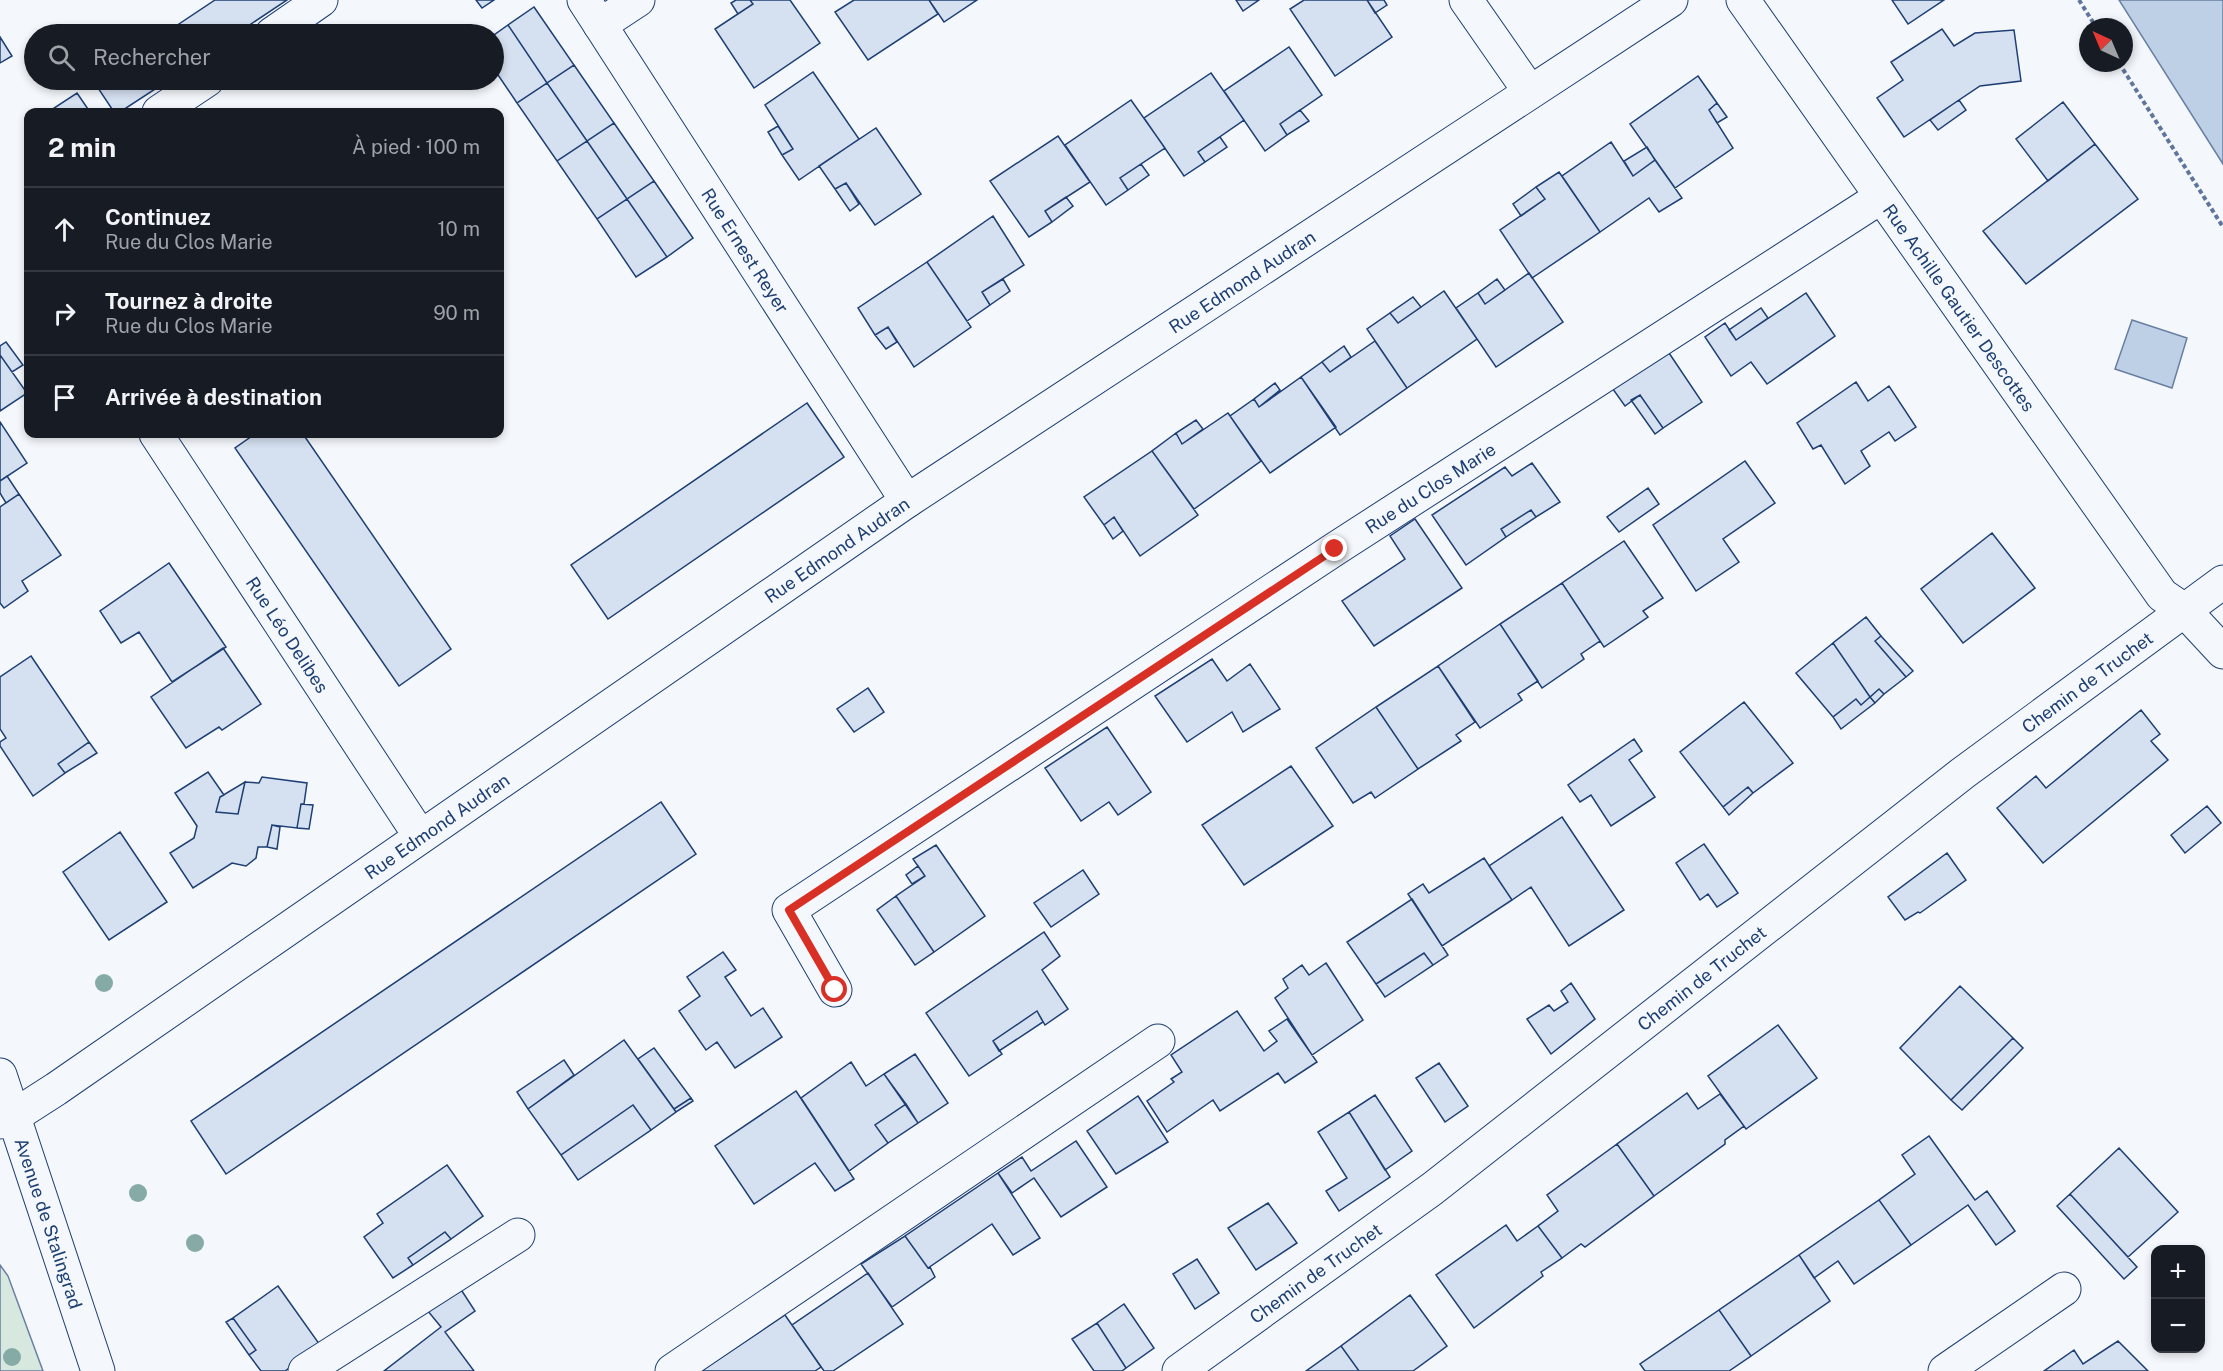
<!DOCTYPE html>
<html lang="fr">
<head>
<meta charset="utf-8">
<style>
  :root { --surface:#171b24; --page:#20242c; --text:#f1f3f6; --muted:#9ea1a6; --line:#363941 }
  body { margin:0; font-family:"Public Sans",sans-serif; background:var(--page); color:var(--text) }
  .controls { position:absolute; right:18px; bottom:18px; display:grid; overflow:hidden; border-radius:12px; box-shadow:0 3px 9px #0003 }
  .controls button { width:54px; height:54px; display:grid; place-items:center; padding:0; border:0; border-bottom:2px solid var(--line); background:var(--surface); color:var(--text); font:30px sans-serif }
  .compass { position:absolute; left:2079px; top:18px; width:54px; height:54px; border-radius:50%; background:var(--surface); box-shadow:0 3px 9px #0003; rotate:316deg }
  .stop { position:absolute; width:18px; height:18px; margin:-14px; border:4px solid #d93025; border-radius:50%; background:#fff }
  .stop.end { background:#d93025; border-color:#fff; box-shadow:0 2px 6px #0008 }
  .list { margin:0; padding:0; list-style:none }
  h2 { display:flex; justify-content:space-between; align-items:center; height:78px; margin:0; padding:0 24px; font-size:26px }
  h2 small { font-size:20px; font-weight:400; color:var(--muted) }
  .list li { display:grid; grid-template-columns:39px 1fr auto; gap:18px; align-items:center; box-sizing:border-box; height:84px; padding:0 24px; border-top:2px solid var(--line) }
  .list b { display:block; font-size:22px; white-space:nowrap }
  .list p { margin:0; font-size:20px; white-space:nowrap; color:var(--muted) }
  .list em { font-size:20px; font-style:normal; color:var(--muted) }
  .icon { flex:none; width:33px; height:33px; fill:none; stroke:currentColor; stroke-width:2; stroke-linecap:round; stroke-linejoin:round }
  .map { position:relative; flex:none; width:2223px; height:1371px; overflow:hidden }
  .search { position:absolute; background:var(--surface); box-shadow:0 3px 9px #0003; left:24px; top:24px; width:480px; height:66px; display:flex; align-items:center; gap:15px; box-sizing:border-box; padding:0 21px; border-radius:33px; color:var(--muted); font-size:22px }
  .panel { position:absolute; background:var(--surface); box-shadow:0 3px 9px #0003; left:24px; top:108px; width:480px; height:330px; border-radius:12px }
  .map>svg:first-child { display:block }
</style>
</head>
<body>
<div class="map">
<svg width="2223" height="1371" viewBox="0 0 2223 1371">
  <rect width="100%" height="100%" fill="#f4f7fb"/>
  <path fill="#d7e8df" stroke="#687fa3" stroke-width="1.5" d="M0,1265L8,1276L43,1371H0Z"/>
  <path fill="#bed0e5" stroke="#687fa3" stroke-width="1.5" d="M2119,0H2223V164Z
    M2132,320L2187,338L2172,388L2115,369Z"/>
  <path fill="#d5e0f0" stroke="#1d3f73" stroke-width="1.5" d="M215,0H287L236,34H164Z
    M476,0H494L482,8Z
    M736,0H750L753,4L738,14L731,3Z
    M750,0H790L820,43L754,88L715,29L753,4Z
    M854,0H929L938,14L868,60L835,12Z
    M929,0H977L944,22Z
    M1236,0H1259L1243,11Z
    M1304,0H1367L1392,37L1335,76L1290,9Z
    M1367,0H1384L1387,5L1375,13Z
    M1892,0H1944L1908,24Z
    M534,7L574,65L547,83L508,25Z
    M508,25L547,83L517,103L494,69V35Z
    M1942,29L1954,46L1975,33L2014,30L2021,81L1980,86L1904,137L1877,98L1903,80L1891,62Z
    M0,37L12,56L0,63Z
    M1289,47L1322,95L1280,124L1287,135L1265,151L1224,91Z
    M574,65L614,123L587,141L547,83Z
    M813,72L859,139L799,180L782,155L793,149L765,105Z
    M1211,73L1244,120L1198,152L1205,162L1184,176L1144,118Z
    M1698,76L1717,103L1709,110L1733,148L1675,188L1630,124Z
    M97,80H169L120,112H114L94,82Z
    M547,83L587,141L557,161L517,103Z
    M77,93L90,112H48Z
    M1131,100L1165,148L1120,178L1128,190L1106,205L1065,145Z
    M1959,100L1966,110L1938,130L1930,120Z
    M2063,102L2095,144L2048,181L2016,139Z
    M1717,103L1727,117L1717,123L1709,110Z
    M1300,110L1309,121L1287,135L1280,124Z
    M614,123L654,181L627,199L587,141Z
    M778,126L793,149L782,155L768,132Z
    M876,128L921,194L875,225L846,183L835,189L819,166Z
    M1058,136L1090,182L1045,211L1052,222L1029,237L990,181Z
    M1220,137L1227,147L1205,162L1198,152Z
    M587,141L627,199L597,219L557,161Z
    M1611,142L1633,176L1655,160L1682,198L1659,212L1649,198L1600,232L1562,176Z
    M2095,144L2138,199L2026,284L1983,231Z
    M1647,147L1655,160L1633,176L1624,161Z
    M1141,164L1149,175L1128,190L1120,178Z
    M1559,172L1600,232L1532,278L1500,230L1545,199L1536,187Z
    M654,181L693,238L667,257L627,199Z
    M846,183L859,204L850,211L835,189Z
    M1536,187L1545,199L1521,216L1513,204Z
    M1066,197L1073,206L1052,222L1045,211Z
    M627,199L667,257L636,277L597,219Z
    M993,216L1024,265L982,292L990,305L967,321L927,262Z
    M927,262L971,327L914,367L888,327L875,335L858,308Z
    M1529,273L1563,322L1496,367L1456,308L1478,293L1485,304Z
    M1003,279L1010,291L990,305L982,292Z
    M1497,279L1505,290L1485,304L1478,293Z
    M1444,291L1477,339L1407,388L1367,329L1390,313L1398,323Z
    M1806,293L1835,336L1767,384L1751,362L1731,376L1705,337L1725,323L1736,340Z
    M1413,297L1421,307L1398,323L1390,313Z
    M1761,308L1768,318L1736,340L1729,330Z
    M888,327L897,342L886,349L875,335Z
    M1375,341L1407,388L1340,435L1301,377L1322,362L1330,372Z
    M6,342L23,365L12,372L0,355V346Z
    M1344,346L1351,357L1330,372L1322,362Z
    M1665,347L1702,402L1663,428L1640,395L1625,406L1610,385Z
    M0,355L27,393L0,411Z
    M1301,377L1336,427L1270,473L1230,416L1254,399L1259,407Z
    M1856,382L1868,401L1889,386L1916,427L1895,441L1889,432L1861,451L1870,466L1845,484L1821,445L1813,449L1797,423Z
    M1275,383L1280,390L1259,407L1254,399Z
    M1640,395L1663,428L1655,434L1631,400Z
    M807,403L844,457L608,619L571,565Z
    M1228,413L1261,461L1194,509L1152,451L1176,433L1182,444Z
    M1196,420L1203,429L1182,444L1176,433Z
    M0,422L27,463L0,481Z
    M255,434H303L451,649L399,686L235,448Z
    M1152,451L1198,515L1140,556L1114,517L1104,525L1084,497Z
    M1745,461L1775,503L1723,539L1739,562L1696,591L1653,525Z
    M1532,463L1560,502L1536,517L1531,510L1501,529L1506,537L1466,565L1432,515L1505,467L1512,476Z
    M7,476L19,494L6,503L0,493V481Z
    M1648,488L1659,504L1619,532L1607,517Z
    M19,494L61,555L22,581L28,591L4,608L0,603V507Z
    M1531,510L1536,517L1506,537L1501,529Z
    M1114,517L1123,531L1113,539L1104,525Z
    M1415,519L1462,588L1374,646L1342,601L1405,559L1390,536Z
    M1992,533L2035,588L1963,643L1921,589Z
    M1624,541L1663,598L1643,611L1648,617L1604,647L1562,583Z
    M169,563L226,647L172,682L139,632L121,643L100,611Z
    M1562,583L1600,641L1581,654L1584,659L1542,688L1500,624Z
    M1866,617L1881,636L1875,641L1906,677L1884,694L1879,689L1870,697L1833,643Z
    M1500,624L1538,681L1518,694L1522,700L1480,728L1438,666Z
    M1881,636L1913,671L1906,677L1875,641Z
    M1833,643L1870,697L1861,705L1856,699L1833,717L1796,673Z
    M223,648L261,704L222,730L219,727L186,748L151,697Z
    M31,656L89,742L58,764L65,773L33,796L0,746V742L6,738L0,729V677Z
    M1212,659L1227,681L1250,664L1280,709L1243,732L1232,712L1187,742L1155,696Z
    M1438,666L1475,722L1456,735L1461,741L1418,769L1376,707Z
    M868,688L884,712L854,732L837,709Z
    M1879,689L1884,694L1875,703L1870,697Z
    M1870,697L1875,703L1841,729L1833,717L1856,699L1861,705Z
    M1744,702L1793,763L1753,793L1748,787L1723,807L1680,752Z
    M1376,707L1418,769L1375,798L1371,792L1353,803L1316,748Z
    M2141,710L2160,734L2151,741L2168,760L2043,863L1997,808L2036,776L2046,788Z
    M1107,727L1151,792L1118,815L1109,802L1081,821L1045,768Z
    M1634,739L1642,751L1629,760L1655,797L1611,826L1591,795L1580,802L1568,785Z
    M89,742L97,753L65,773L58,764Z
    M1291,766L1333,826L1244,885L1202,825Z
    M208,772L224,795L220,797L216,812L238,814L245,782L259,783L262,777L307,783L304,804H301L297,828L272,825L267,847H258L256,858L246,866L232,863L193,888L170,853L194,838L197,826L175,793Z
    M245,782L238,814L216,812L220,797Z
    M1748,787L1753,793L1729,815L1723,807Z
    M661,802L696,854L226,1174L191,1121Z
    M301,804L313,805L309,829L297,828Z
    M2207,806L2221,823L2185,853L2171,835Z
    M1562,817L1624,910L1569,946L1531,887L1512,900L1489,866Z
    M272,825L280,827L277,849L267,847Z
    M120,832L167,902L109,940L63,872Z
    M1704,844L1738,893L1717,907L1708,894L1700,900L1676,863Z
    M936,845L985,916L934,952L896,896L925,876L913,859Z
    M1947,853L1966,880L1920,913L1918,912L1905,920L1888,897Z
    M1484,858L1512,900L1442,946L1408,894L1423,884L1429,893Z
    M918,866L925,876L912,884L906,875Z
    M1083,870L1099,894L1051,927L1034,903Z
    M896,896L934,952L915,965L877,910Z
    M1412,899L1448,955L1433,965L1424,953L1376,984L1347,942Z
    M1044,932L1060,956L1042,970L1068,1009L1045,1025L1037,1011L993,1041L1002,1054L969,1076L926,1013Z
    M723,952L736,970L725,977L751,1016L763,1008L782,1037L735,1068L717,1042L706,1050L679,1011L700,996L687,977Z
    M1424,953L1433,965L1385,997L1376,984Z
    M1326,963L1363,1020L1312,1055L1275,998L1288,988L1283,979L1302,965L1309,975Z
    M1571,983L1595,1019L1551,1054L1527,1019L1549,1005L1554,1011L1568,1002L1561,991Z
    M1960,986L2013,1038L1951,1100L1900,1048Z
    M1037,1011L1043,1022L999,1051L993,1041Z
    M1237,1011L1264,1051L1277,1041L1269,1031L1287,1019L1317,1062L1285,1083L1278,1073L1220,1111L1213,1100L1167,1132L1147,1101L1174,1082L1171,1079L1182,1072L1171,1055Z
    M1778,1025L1817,1078L1746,1129L1708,1076Z
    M2013,1038L2023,1048L1962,1110L1951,1100Z
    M624,1040L676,1112L651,1130L633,1105L561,1155L528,1109Z
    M654,1048L691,1098L674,1109L638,1059Z
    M915,1054L948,1103L918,1123L884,1074Z
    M564,1060L574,1075L528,1109L517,1092Z
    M851,1062L866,1086L884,1074L906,1104L875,1125L888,1143L849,1171L801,1098Z
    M1439,1063L1468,1106L1445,1122L1416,1078Z
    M796,1091L854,1179L835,1191L815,1163L754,1204L715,1146Z
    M1687,1093L1698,1109L1720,1094L1744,1126L1725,1140V1144L1654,1196L1617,1144Z
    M1375,1095L1412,1151L1385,1170L1349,1112Z
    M1138,1096L1168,1142L1116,1174L1087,1131Z
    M691,1098L693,1101L676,1112L674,1109Z
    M906,1104L918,1123L888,1143L875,1125Z
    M633,1105L651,1130L578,1180L561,1155Z
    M1349,1112L1390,1177L1339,1211L1326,1191L1347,1178L1318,1132Z
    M1929,1136L1975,1200L1987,1191L2015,1231L1996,1245L1968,1205L1911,1245L1879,1200L1915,1174L1902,1155Z
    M1076,1141L1107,1187L1061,1217L1034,1178L1012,1193L998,1173L1022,1157L1031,1171Z
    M1617,1144L1654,1196L1585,1247L1581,1244L1562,1258L1538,1226L1558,1211L1547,1195Z
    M2119,1148L2178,1212L2128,1257L2070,1194Z
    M447,1165L483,1216L451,1239L445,1232L408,1258L413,1265L393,1278L364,1237L383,1223L377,1214Z
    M998,1173L1040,1238L1013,1255L992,1224L928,1268L905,1236Z
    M2070,1194L2137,1267L2124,1279L2057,1206Z
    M1879,1200L1911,1245L1854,1284L1838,1261L1814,1278L1799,1255Z
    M1268,1203L1297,1243L1256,1270L1228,1228Z
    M1506,1225L1517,1241L1538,1226L1562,1258L1541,1272L1543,1276L1474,1328L1436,1275Z
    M445,1232L451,1239L413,1265L408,1258Z
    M905,1236L928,1268L930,1267L935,1277L892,1307L861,1264Z
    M1799,1255L1830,1301L1751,1356L1719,1310Z
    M1197,1259L1219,1293L1195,1309L1173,1274Z
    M868,1273L903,1324L833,1371H824L792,1325Z
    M278,1286L320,1345L285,1371H261L249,1355L256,1350L233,1318Z
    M460,1288L475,1311L445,1332L474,1371H384L441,1327L427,1310Z
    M1410,1295L1447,1346L1413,1371H1359L1341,1346Z
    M1124,1304L1154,1348L1126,1368L1097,1323Z
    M1719,1310L1751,1356L1729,1371H1645L1640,1364Z
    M785,1315L821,1367L815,1371H701Z
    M233,1318L256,1350L249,1355L226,1322Z
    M1097,1323L1126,1368L1122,1371H1094L1072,1339Z
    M2118,1341L2148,1371H2044L2074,1350L2083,1364Z
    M1341,1346L1359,1371H1306Z"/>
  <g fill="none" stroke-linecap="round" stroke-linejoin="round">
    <g stroke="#1d3f73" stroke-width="35">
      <g id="minor">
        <path id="s1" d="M584,0L907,501"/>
        <path d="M1466,0L1530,92"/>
        <path id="s2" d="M1743,0L2162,595L2184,610L2223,652"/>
        <path d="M600,25L638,0"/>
        <path d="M272,34L321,0"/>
        <path d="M159,112L207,80"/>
        <path id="s3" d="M156,434L420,836"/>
        <path id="s4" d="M835,990L789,910L1335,549L1881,197"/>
        <path id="s5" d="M0,1122L14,1116L56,1089L907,501L1671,0"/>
        <path d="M305,1371L518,1235"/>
        <path d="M672,1371L1158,1041"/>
        <path d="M1945,1371L2064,1289"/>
      </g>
    </g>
    <g stroke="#1d3f73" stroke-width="35">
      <g id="major">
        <path id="s6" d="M0,1075L98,1371"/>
        <path id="s7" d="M1179,1371L1432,1189L1963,773L2223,582"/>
      </g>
    </g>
    <path stroke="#5e769c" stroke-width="4" stroke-dasharray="4.5 3" stroke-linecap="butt" d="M2079,0L2096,27
      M2119,63L2223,227"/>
    <use href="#minor" stroke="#f4f7fb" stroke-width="33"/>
    <use href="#major" stroke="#f4f7fb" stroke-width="33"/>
  </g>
  <g fill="#86aba6">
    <circle cx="104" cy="983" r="9"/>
    <circle cx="138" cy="1193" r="9"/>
    <circle cx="195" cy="1243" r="9"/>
    <circle cx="12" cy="1357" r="9"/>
  </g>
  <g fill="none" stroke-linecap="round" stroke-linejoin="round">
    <path stroke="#d93025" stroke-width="8" d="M835,990L789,910L1335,549"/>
  </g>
  <g text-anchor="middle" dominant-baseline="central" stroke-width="4.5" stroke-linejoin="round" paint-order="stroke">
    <g font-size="18" fill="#1d3f73" stroke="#f4f7fb">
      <text stroke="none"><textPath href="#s1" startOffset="298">Rue Ernest Reyer</textPath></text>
      <text stroke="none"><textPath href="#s5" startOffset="1500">Rue Edmond Audran</textPath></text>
      <text stroke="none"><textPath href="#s2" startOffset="376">Rue Achille Gautier Descottes</textPath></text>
      <text stroke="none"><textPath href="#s4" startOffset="860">Rue du Clos Marie</textPath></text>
      <text stroke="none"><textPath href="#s5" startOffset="1014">Rue Edmond Audran</textPath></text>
      <text stroke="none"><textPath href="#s3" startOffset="240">Rue Léo Delibes</textPath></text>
      <text stroke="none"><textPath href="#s7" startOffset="1140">Chemin de Truchet</textPath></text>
      <text stroke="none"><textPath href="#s5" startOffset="528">Rue Edmond Audran</textPath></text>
      <text stroke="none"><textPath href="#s7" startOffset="654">Chemin de Truchet</textPath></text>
      <text stroke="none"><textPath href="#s6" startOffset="156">Avenue de Stalingrad</textPath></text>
      <text stroke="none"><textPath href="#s7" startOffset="168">Chemin de Truchet</textPath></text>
    </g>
  </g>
</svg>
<div class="controls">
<button>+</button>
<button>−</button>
</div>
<svg class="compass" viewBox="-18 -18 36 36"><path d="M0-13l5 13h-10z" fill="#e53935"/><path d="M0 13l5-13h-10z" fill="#9ea1a6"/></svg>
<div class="stop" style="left:835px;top:990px"></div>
<div class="stop end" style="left:1335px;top:549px"></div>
<div class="search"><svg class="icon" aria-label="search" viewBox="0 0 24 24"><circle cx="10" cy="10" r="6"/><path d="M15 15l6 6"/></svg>Rechercher</div>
<section class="panel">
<h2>2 min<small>À pied · 100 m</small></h2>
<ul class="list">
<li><svg class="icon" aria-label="ahead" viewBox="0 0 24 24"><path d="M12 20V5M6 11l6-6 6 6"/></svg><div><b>Continuez</b><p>Rue du Clos Marie</p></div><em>10 m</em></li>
<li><svg class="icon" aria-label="right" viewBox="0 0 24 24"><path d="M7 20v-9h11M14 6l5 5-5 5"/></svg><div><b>Tournez à droite</b><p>Rue du Clos Marie</p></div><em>90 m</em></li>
<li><svg class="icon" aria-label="arrive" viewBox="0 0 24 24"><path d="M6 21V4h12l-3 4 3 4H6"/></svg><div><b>Arrivée à destination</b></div></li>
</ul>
</section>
</div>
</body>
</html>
